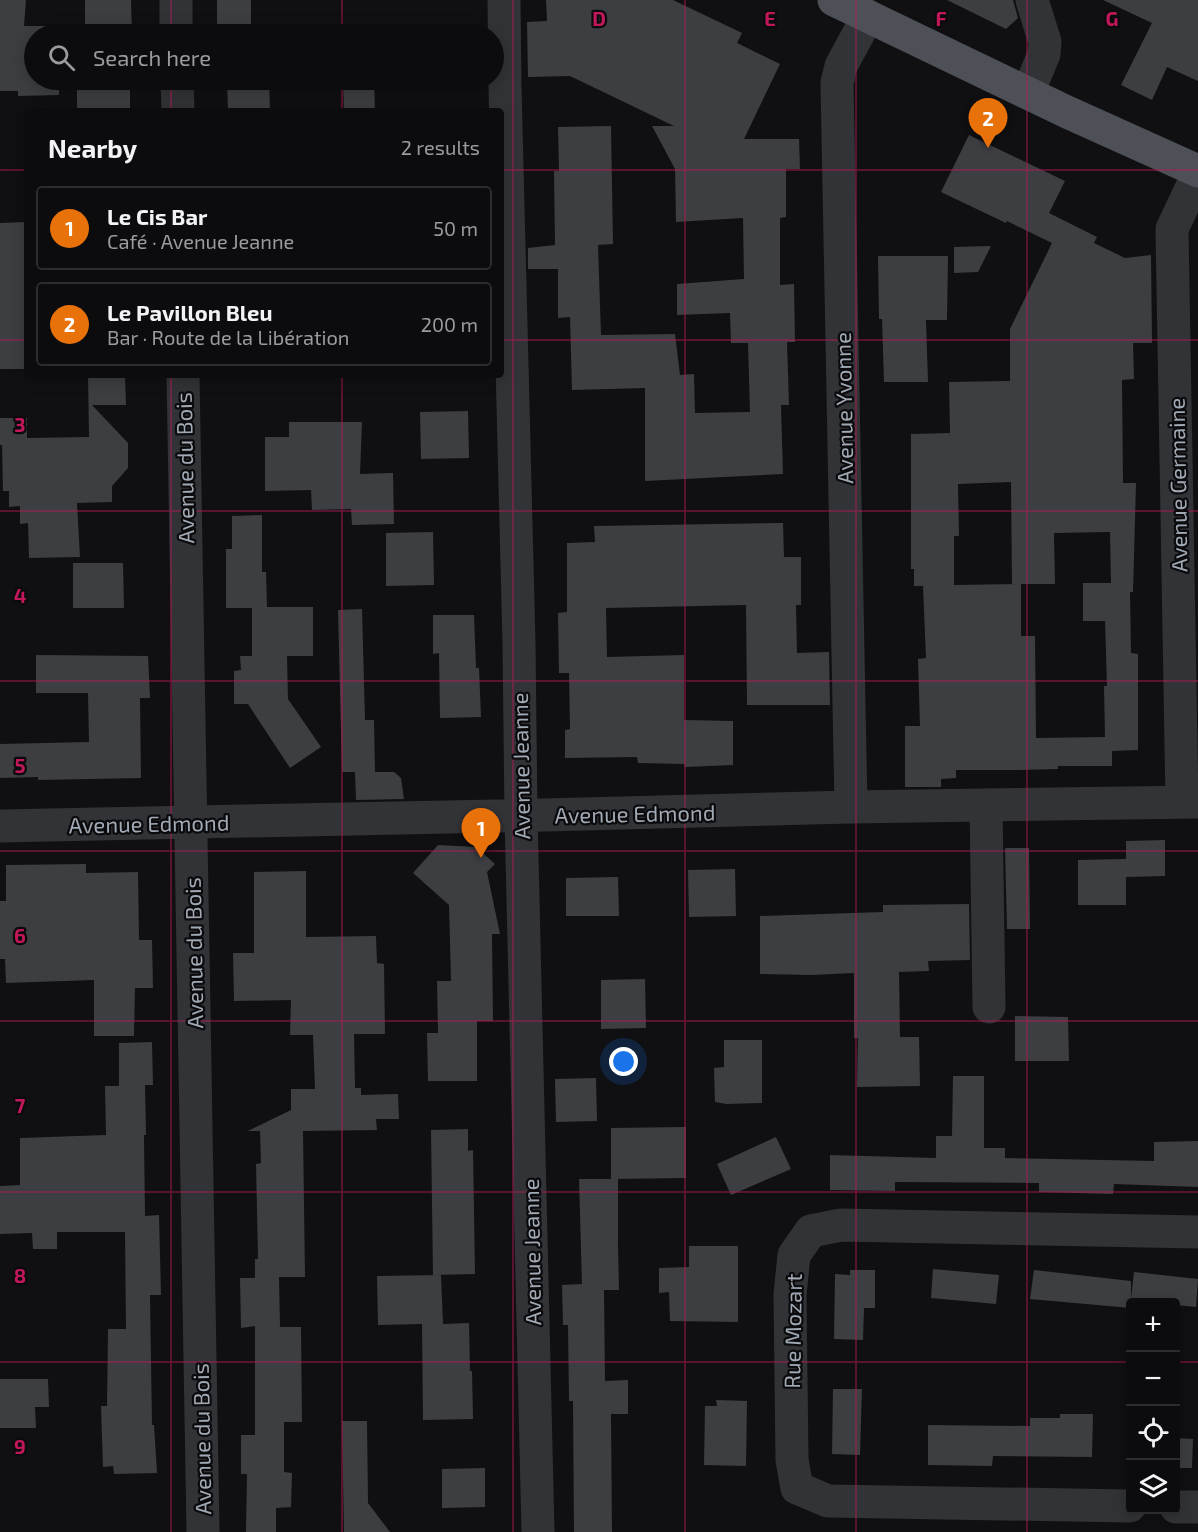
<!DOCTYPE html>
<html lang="en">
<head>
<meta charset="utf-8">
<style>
  :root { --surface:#0c0c0e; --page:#1a1a1c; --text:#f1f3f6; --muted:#9a9b9e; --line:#2c2c2e; --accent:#ff8d1b }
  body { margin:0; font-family:"Exo 2",sans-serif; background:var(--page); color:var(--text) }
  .controls { position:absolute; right:18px; bottom:18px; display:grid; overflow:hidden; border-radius:6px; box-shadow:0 3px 15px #0003 }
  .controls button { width:54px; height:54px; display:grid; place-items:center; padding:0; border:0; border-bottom:2px solid var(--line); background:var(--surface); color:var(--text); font:30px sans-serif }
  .you { position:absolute; left:624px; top:1062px; width:21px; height:21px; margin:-15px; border:4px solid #fff; border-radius:50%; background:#1a73e8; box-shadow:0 0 0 9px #1a73e833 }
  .badge { display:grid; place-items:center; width:39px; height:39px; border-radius:50%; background:var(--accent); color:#fff; font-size:20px; font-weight:700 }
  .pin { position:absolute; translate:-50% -50px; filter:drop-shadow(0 2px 3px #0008) }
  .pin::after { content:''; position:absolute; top:32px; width:21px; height:18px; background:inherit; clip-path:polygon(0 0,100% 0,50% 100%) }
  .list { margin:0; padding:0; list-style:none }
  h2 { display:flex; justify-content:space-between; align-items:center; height:78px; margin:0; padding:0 24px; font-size:26px }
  h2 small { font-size:20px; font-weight:400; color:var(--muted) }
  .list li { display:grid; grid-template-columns:39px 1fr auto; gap:18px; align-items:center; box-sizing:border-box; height:84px; margin:0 12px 12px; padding:0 12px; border:2px solid var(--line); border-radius:6px }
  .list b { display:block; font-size:22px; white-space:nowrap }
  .list p { margin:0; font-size:20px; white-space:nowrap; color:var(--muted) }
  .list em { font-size:20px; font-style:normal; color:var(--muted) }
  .icon { flex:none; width:33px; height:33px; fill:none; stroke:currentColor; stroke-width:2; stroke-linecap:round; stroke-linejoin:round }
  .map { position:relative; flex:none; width:1198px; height:1532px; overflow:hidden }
  .search { position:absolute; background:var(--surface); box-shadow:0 3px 15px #0003; left:24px; top:24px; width:480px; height:66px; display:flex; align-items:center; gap:15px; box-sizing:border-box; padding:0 21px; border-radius:33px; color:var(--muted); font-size:22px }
  .panel { position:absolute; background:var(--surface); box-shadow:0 3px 15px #0003; left:24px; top:108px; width:480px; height:270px; border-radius:6px }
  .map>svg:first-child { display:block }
</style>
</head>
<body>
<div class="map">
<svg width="1198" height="1532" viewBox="0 0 1198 1532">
  <rect width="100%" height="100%" fill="#101012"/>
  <path fill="#3c3e42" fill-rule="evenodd" d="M0,0H26L24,26H58V34H34V80H59V95L18,96V91H0Z
    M85,0H131L132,34H85Z
    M217,0H251V26L217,27Z
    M546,0H673L742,33L737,43L780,64L744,139H799L800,169H786V217L780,218V285L794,284L795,342H787L789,405H781L783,474L645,481V388L572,390L570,317L558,318V269H528V248L555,245L554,171H559L558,127L611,126L613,244L598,245L601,335L675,334L680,375L694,374L695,413L750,412L748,343H731L730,313L677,315V284L744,279L743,218L676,222L675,169L652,126H674L570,76L528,77L527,22L547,21Z
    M947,0H1013L1018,18L1006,29Z
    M1103,0H1198V81L1167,67L1152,100L1121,85L1152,23Z
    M343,24H373V34H344Z
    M227,80H269L270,111H228Z
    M343,80H374L375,111H344Z
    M77,86H130V111H77Z
    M969,135L1065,181L1049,213L1097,237L1094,243L1125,258L1151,255L1152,343H1133L1134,379L1122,380L1123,483H1136L1133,592H1130L1131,653L1138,654V750L1112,751V766H1058V769L1020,770H956V778L941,779V787H905V726H920L918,659L926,658L923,586H914V569H911V434L950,433L949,382L1010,381V329L1052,243L1007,221L1006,223L941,192ZM1011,482L1012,584H1055L1054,533L1110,532L1111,583H1083V621H1105L1107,686H1104L1105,737L1036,738L1035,636H1021V584L954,585V536H959L958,484Z
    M27,222V369H0V223Z
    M991,246L978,272L954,273V247Z
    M878,256H948L947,320H926L928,382H884L882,319H879Z
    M88,375H125L126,405H92L128,443V468L112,486V502L77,503L80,557L29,558L28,523L20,524V506L9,507V491H3L2,445H0V418H27V438L89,437Z
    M468,411L469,458L421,459L420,412Z
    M289,422H362L360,474L393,473L394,524L352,525L351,509L312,510L311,490L265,491V437H289Z
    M262,515V572H266L267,607H313V656H287L288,699L321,747L290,768L248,704H234V671L241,670L240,656H252V608H226V549H232V516Z
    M783,523L784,557H801V605H796L797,653L829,652L830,705H747L746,605L606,608L607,657L684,655V720L733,721V765L685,767L684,764L638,763L637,757L565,758V730L570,729L569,673H559L558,613L567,612V543L595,542L594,526Z
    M433,532L434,585L386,586V533Z
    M73,563H123L124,608H73Z
    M362,609L365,720H374L375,772H394L401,778L404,799L356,800L355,772H342L338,610Z
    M433,615H474L476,668H479L481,717L440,718L439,653L433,654Z
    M36,655L148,656L150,698H140L141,778L38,780V777L0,778V744L89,742L88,693H36Z
    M1165,840V876L1126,877V905H1078V860L1126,859V841Z
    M438,845L476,847L495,864L487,872L500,934H492L493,1021H477V1081H428L427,1033H438L437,981H451L449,905L413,873Z
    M1005,848H1029L1030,929H1007Z
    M86,864V873L138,872L139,940H152L153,988H135L134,1036H94V980L6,983L5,959H0V901H6V865Z
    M735,869L736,916L689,917L688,870Z
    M306,871V937L376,936L377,963L384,964L385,1034H354L355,1088H361V1095L398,1094L399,1119H376L377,1130L303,1131L305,1277H279L280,1327H301L302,1422H284V1472L292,1473L291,1507L276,1508V1532H246L247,1474H241V1435H255V1326L241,1328L240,1278H255V1259H258L256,1164L261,1163L260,1131H248L291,1110V1089H315L313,1035H290L291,1000L234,1001L233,953H254V872Z
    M618,877L619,916H566V878Z
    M969,904L970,960L928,961L929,971L899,972L900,1037H919L920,1086L857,1087L858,1038H854V973L811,975L760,974V916L883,912V905Z
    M645,979L646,1028L601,1029V980Z
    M1015,1016L1068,1017L1069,1061H1015Z
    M724,1040H762V1103L726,1104L715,1102L714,1068L724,1067Z
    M152,1042L153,1085H145L146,1135H144L145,1216L159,1215L161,1295H150L152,1425H154L157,1473L114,1474L113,1466L103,1467L101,1406H107L108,1329H126L125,1232H57V1249H33L32,1233L0,1234V1186L20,1185V1138L106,1135L105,1086H119V1043Z
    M953,1076H984V1148H1005V1158L1154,1161V1142L1198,1141V1187L1114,1184L1113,1194L1039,1192V1183L895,1182V1191L830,1190V1155L936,1158V1136H952Z
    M596,1078L597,1121L556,1122L555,1079Z
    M686,1127V1178L611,1179V1128Z
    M468,1129V1151L473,1150L475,1274L433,1275L431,1130Z
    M776,1137L791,1169L731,1195L717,1164Z
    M579,1179H618V1245L617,1246H618L619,1290H604L605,1381L628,1380V1414H611L612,1532H574L573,1401H569L568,1325H563L562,1285L582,1284Z
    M689,1246H738V1322L670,1321L669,1292L659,1293V1268L689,1267Z
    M933,1269L999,1275L996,1304L931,1298Z
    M850,1270H875V1308H864L863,1340L834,1339L835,1274L850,1275Z
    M1034,1270L1131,1281V1299L1134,1272L1198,1279L1196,1307L1176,1305V1302H1150L1131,1301V1308L1030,1299Z
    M441,1275L443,1324L469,1323L470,1371H472L473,1419L423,1420L422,1324L378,1325L377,1276Z
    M0,1379H48L49,1407H35L36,1428H0Z
    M833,1389H862L860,1455L832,1454Z
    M716,1400L747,1401L746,1466L704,1465L705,1406H717Z
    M1060,1414H1093L1092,1457L993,1456L992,1466L928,1465V1425L1030,1426V1418H1060Z
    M342,1421H367L368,1503L390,1532H344Z
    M1128,1438H1131V1467H1127Z
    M1176,1438L1193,1439L1192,1468H1176Z
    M485,1468V1507L442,1508V1469Z"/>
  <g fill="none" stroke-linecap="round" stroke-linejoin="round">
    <path stroke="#313337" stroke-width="33" d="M176,0V34
      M504,0L505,87L519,643L521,815L538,1532
      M177,80L178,111
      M1028,93L1044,54L1045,42L1032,0
      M183,375L203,1532
      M1182,802L1172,229L1198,174
      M986,805L989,1007
      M851,807L837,83L841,66L868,16
      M0,826L545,815L851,807L1198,802
      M1130,1506L828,1501L797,1488L792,1460L790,1295L794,1255L811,1231L841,1225L1198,1232
      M1176,1507H1198"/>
    <path stroke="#4d5056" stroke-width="33" d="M834,0L1067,112L1198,171"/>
  </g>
  <path fill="none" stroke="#c2185b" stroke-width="1.5" stroke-opacity="0.55" d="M171,0V34M342,0V34M513,0V1532M685,0V1532M856,0V1532M1027,0V1532M171,80V111M342,80V111M0,170H27M501,170H1198M0,340H27M501,340H1198M171,375V1532M342,375V1532M0,511H1198M0,681H1198M0,851H1198M0,1021H1198M0,1192H1198M0,1362H1130M1176,1362H1198"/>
  <g text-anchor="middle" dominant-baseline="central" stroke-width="4.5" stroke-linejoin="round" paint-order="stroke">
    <g font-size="22" fill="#a0a9b4" stroke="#0b0b0d">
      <text transform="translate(843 408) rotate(-91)">Avenue Yvonne</text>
      <text transform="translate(184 468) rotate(-91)">Avenue du Bois</text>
      <text transform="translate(1177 485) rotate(-91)">Avenue Germaine</text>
      <text transform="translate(520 766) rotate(-91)">Avenue Jeanne</text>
      <text transform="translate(635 813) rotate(-1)">Avenue Edmond</text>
      <text transform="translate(149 823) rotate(-1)">Avenue Edmond</text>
      <text transform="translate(193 953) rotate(-91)">Avenue du Bois</text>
      <text transform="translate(531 1252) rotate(-91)">Avenue Jeanne</text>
      <text transform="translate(792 1331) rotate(-89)">Rue Mozart</text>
      <text transform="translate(201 1439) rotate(-91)">Avenue du Bois</text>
    </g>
  </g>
  <g font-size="20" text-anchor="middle" font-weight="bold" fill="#c2185b" stroke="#0b0b0d" stroke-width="4.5" stroke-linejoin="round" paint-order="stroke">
    <text x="599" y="26">D</text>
    <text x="770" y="26">E</text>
    <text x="941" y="26">F</text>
    <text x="1112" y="26">G</text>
    <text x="20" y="432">3</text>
    <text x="20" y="603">4</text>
    <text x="20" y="773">5</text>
    <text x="20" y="943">6</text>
    <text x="20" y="1113">7</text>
    <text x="20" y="1283">8</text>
    <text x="20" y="1454">9</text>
  </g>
</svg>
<div class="controls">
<button>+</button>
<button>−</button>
<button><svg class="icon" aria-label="locate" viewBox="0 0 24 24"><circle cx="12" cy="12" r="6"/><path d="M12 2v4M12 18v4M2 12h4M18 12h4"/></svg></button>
<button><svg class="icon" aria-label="layers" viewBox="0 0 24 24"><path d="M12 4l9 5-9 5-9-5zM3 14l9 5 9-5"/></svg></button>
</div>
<div class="you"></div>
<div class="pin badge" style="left:481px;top:858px;background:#e8710a">1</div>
<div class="pin badge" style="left:988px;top:148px;background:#e8710a">2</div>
<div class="search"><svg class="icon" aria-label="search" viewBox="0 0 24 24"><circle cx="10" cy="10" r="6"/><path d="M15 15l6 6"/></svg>Search here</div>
<section class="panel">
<h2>Nearby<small>2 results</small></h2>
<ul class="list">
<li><span class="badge" style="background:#e8710a">1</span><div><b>Le Cis Bar</b><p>Café · Avenue Jeanne</p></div><em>50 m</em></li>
<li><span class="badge" style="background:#e8710a">2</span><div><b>Le Pavillon Bleu</b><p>Bar · Route de la Libération</p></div><em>200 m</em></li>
</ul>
</section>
</div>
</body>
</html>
